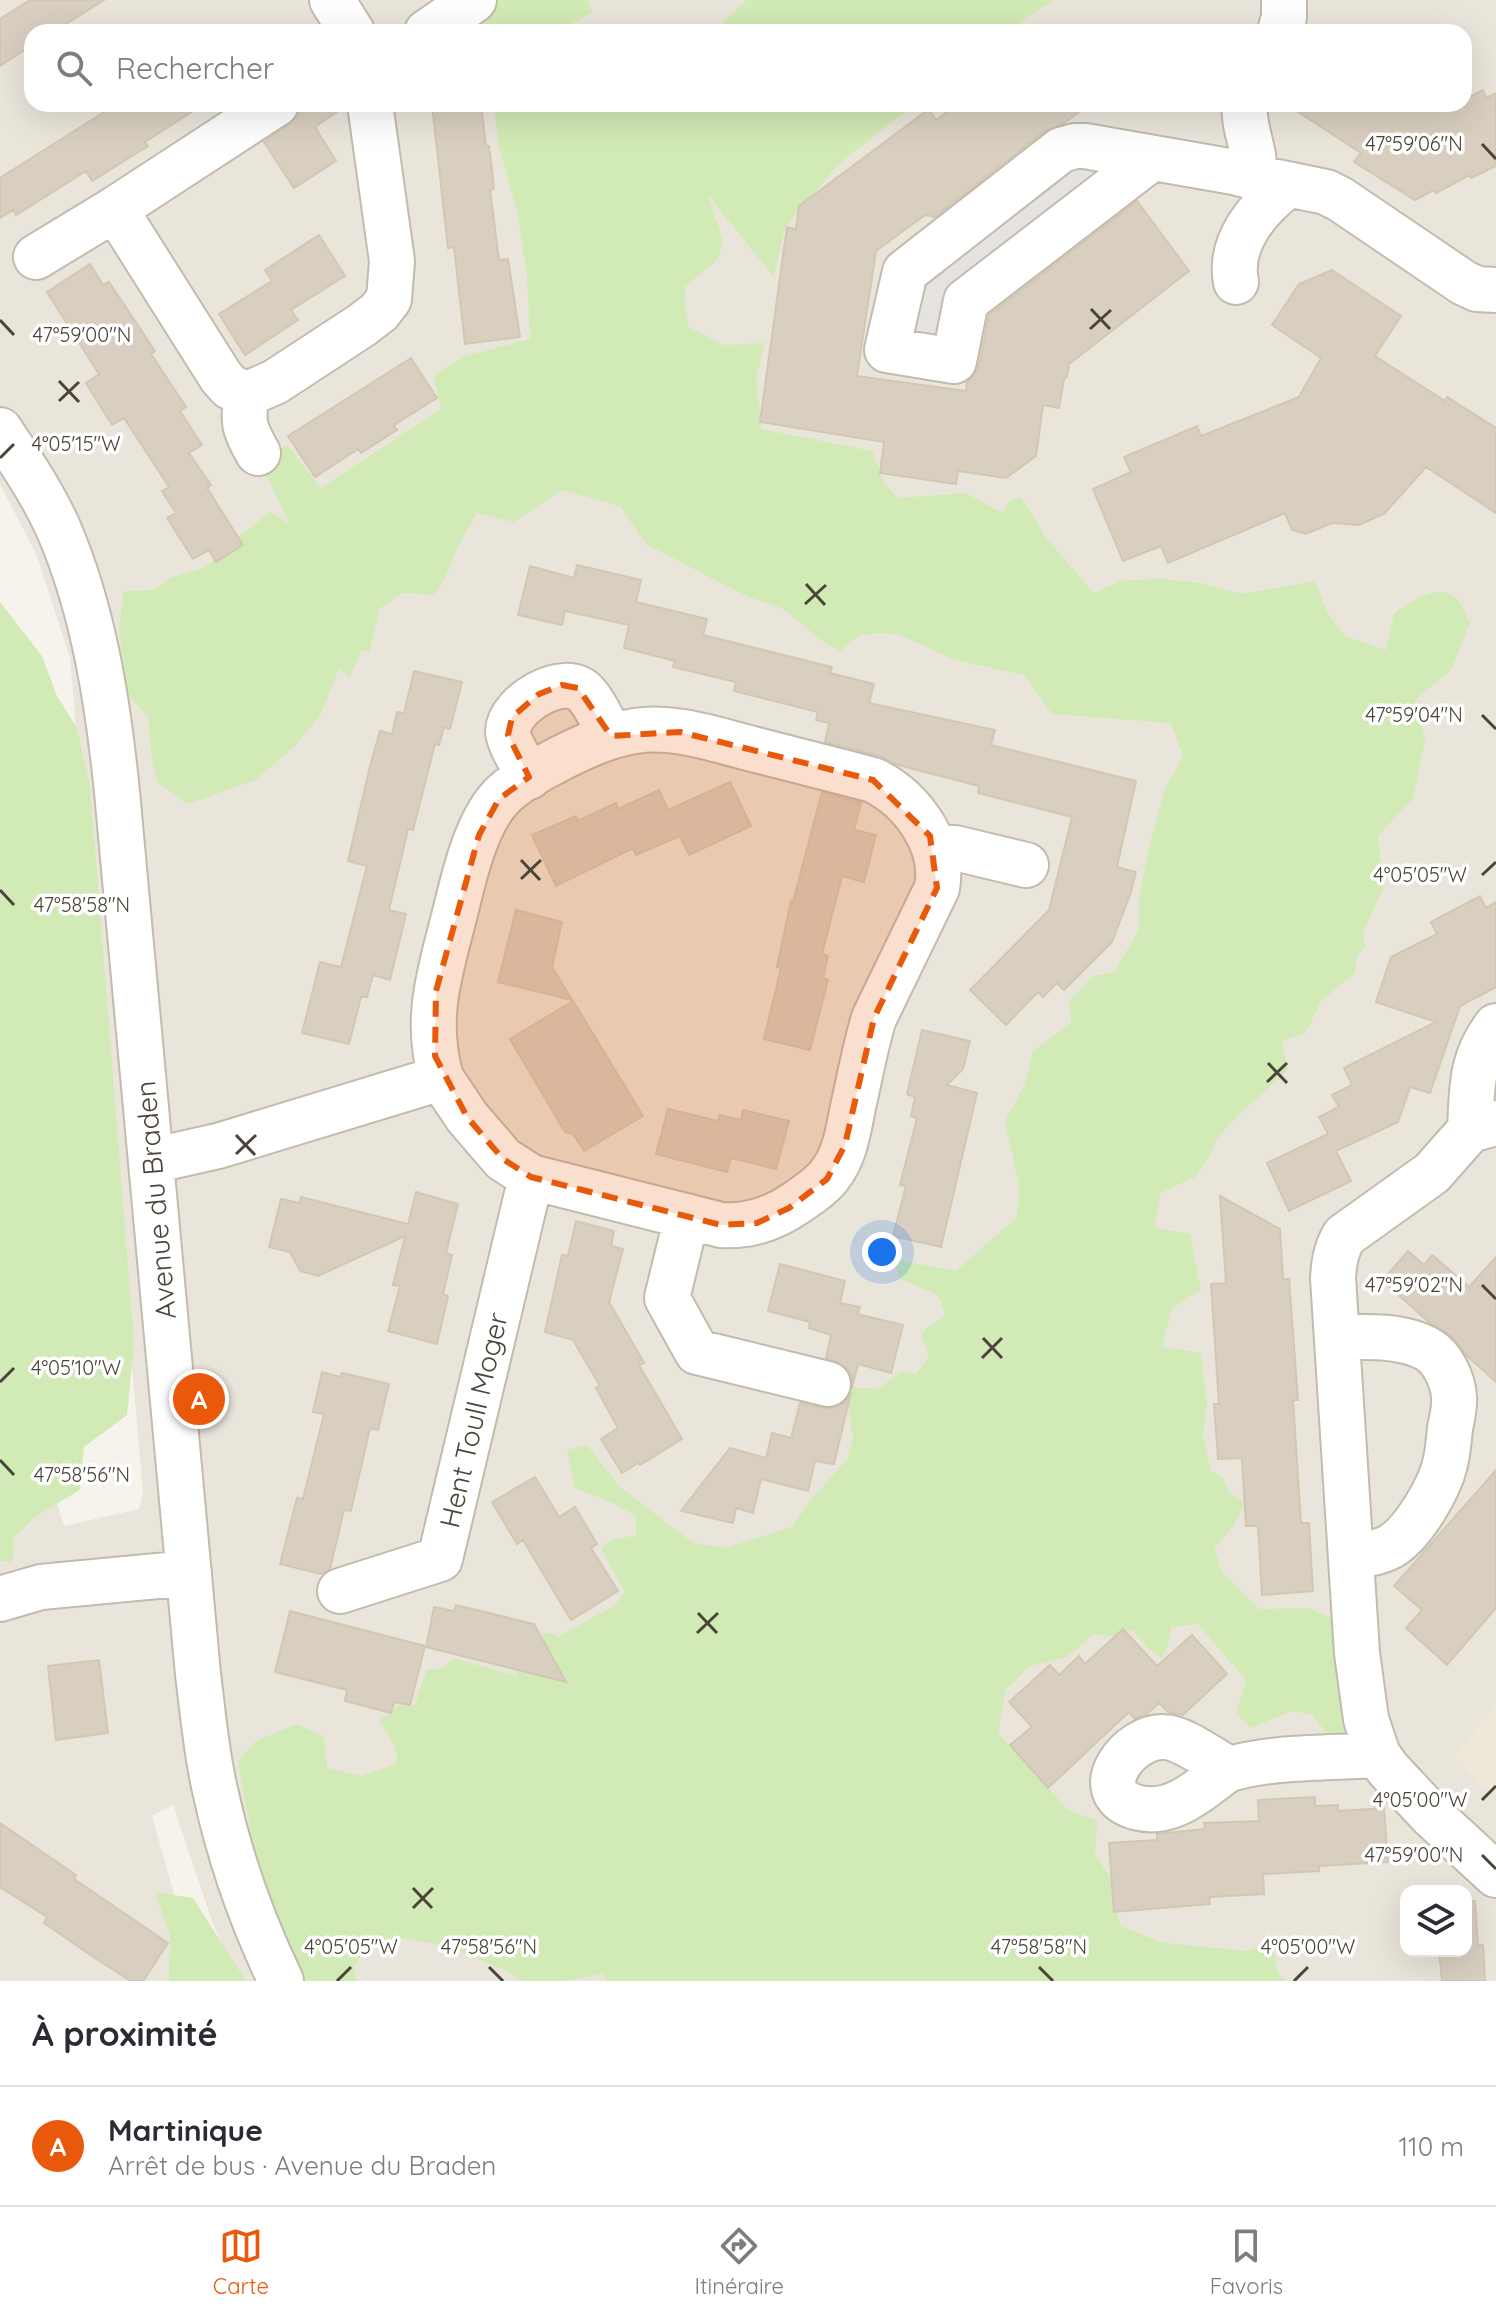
<!DOCTYPE html>
<html lang="fr">
<head>
<meta charset="utf-8">
<style>
  :root { --surface:#fff; --page:#f7f7f7; --text:#2b2b33; --muted:#7c7c81; --line:#e1e1e2; --accent:#ea580c }
  body { margin:0; font-family:Quicksand,sans-serif; background:var(--page); color:var(--text) }
  .controls { position:absolute; right:24px; bottom:24px; display:grid; overflow:hidden; border-radius:16px; box-shadow:0 8px 32px #0002 }
  .controls button { width:72px; height:72px; display:grid; place-items:center; padding:0; border:0; border-bottom:2px solid var(--line); background:var(--surface); color:var(--text); font:40px sans-serif }
  .you { position:absolute; left:882px; top:1252px; width:28px; height:28px; margin:-20px; border:6px solid #fff; border-radius:50%; background:#1a73e8; box-shadow:0 0 0 12px #1a73e833 }
  .badge { display:grid; place-items:center; width:52px; height:52px; border-radius:50%; background:var(--accent); color:#fff; font-size:26px; font-weight:700 }
  .pin { position:absolute; translate:-50% -50%; border:4px solid #fff; box-shadow:0 2px 8px #0006 }
  .list { margin:0; padding:0; list-style:none }
  h2 { display:flex; justify-content:space-between; align-items:center; height:104px; margin:0; padding:0 32px; font-size:34px }
  h2 small { font-size:26px; font-weight:400; color:var(--muted) }
  .list li { display:grid; grid-template-columns:52px 1fr auto; gap:24px; align-items:center; box-sizing:border-box; height:120px; padding:0 32px; border-top:2px solid var(--line) }
  .list b { display:block; font-size:30px; white-space:nowrap }
  .list p { margin:0; font-size:26px; white-space:nowrap; color:var(--muted) }
  .list em { font-size:26px; font-style:normal; color:var(--muted) }
  .icon { flex:none; width:44px; height:44px; fill:none; stroke:currentColor; stroke-width:2; stroke-linecap:round; stroke-linejoin:round }
  .map { position:relative; flex:none; width:1496px; height:1981px; overflow:hidden }
  .search { position:absolute; background:var(--surface); box-shadow:0 8px 32px #0002; left:24px; right:24px; top:24px; height:88px; display:flex; align-items:center; gap:20px; box-sizing:border-box; padding:0 28px; border-radius:24px; color:var(--muted); font-size:30px }
  .sheet { height:224px; background:var(--surface) }
  nav { display:flex; justify-content:space-around; align-items:center; box-sizing:border-box; height:112px; border-top:2px solid var(--line); background:var(--surface); font-size:22px; color:var(--muted) }
  nav a { display:grid; justify-items:center; gap:4px }
  nav .on { color:var(--accent) }
  .map>svg:first-child { display:block }
</style>
</head>
<body>
<div class="map">
<svg width="1496" height="1981" viewBox="0 0 1496 1981">
  <rect width="100%" height="100%" fill="#f6f3ec"/>
  <path fill="#eae5da" fill-rule="evenodd" d="M0,0H1496V1707L1455,1755L1480,1783L1496,1795V1981H239L213,1924L173,1805L152,1816L185,1933L175,1981H0V1319L64,1526L139,1509L143,1492L70,658L37,556L0,484ZM32,32H1464V104H32ZM1406,1891H1466V1951H1406Z"/>
  <path fill="#efe8d6" d="M1496,1707V1795L1480,1783L1454,1755Z"/>
  <path fill="#d2eab5" d="M456,0H588L592,12L570,25V32H465Z
    M746,0H1056L1025,18L1011,32H713Z
    M494,104H920L893,121L837,166L785,227L774,277L708,195L723,241L718,260L684,287L688,326L723,345L765,343L756,380L762,429L872,451L884,483L898,498L966,493L1002,513L1010,500L1021,497L1047,539L1094,593L1124,580L1164,579L1200,583L1242,594L1315,581L1328,614L1345,636L1386,650L1394,613C1411,602 1439,580 1458,600C1463,606 1466,615 1470,623L1451,670L1416,699L1425,741L1413,799L1378,836L1384,887L1363,932L1365,947L1357,956L1355,973L1320,1002L1306,1033L1282,1041L1288,1070L1235,1118L1216,1140L1210,1155L1195,1177L1160,1193L1155,1228L1190,1234L1201,1290L1172,1308L1162,1347L1201,1353L1207,1402L1203,1437L1211,1471L1223,1478L1229,1492L1244,1503C1238,1523 1229,1533 1214,1547L1222,1572L1259,1609L1309,1608L1338,1621L1355,1725L1345,1734L1330,1738L1313,1715L1292,1711L1250,1728L1236,1713L1246,1680L1198,1624L1171,1627L1169,1642L1162,1658L1150,1650L1132,1630L1113,1636L1094,1634L1067,1657L1030,1666L1006,1689L998,1733L1068,1810L1097,1821L1095,1854L1111,1879L1120,1926L1164,1943L1247,1951L1272,1943L1278,1973L1285,1981H607L602,1974L564,1981H522L503,1969L446,1946L399,1937L367,1945L354,1967L357,1981H303L271,1906L252,1837L238,1761L256,1741L297,1724L324,1737L327,1768L361,1776L397,1764C398,1746 389,1735 379,1721L398,1706L415,1705L427,1669H442L453,1658L516,1676L534,1633H551L558,1637L615,1605L625,1591L601,1549L611,1540L636,1535V1516L611,1502L575,1488L567,1450L587,1445L619,1486L676,1530L694,1543L725,1548L792,1527L810,1501L848,1458L853,1439L846,1387L878,1389L901,1372L916,1373L929,1357L921,1333L945,1315L938,1295L901,1279L892,1259L956,1271L1017,1217L1019,1186L1005,1121L1024,1086L1033,1051L1071,1023L1069,1001L1093,976L1114,972L1139,930V898L1150,843L1165,788L1183,757L1171,723L1052,714L1024,675L955,660L900,635L883,633L860,635L839,652L816,636L782,608L746,596L646,544L620,506L562,490L514,522L477,513L458,546L444,580L434,595L403,593L379,609L370,651H361L350,677L339,668L321,714L294,747L255,780L188,804L157,782L151,752L148,717L128,695L119,632L124,591L153,590L170,578L206,567L236,539L270,512L290,524L260,463L287,445L321,488L441,409L434,375L463,357L530,339L527,276L518,216L498,143Z
    M0,602L42,656L57,696L77,728L90,785L134,1342L127,1415L84,1447L80,1490L36,1516L14,1537L12,1562L0,1561Z
    M155,1892L193,1898L246,1981H169L170,1936Z"/>
  <path fill="#e5e3e0" d="M1075,146L1102,178L945,344L891,334L905,272Z"/>
  <path fill="#d8cfc1" stroke="#d3c7b4" stroke-width="2" d="M30,0H104L53,32H32V45L0,66V19Z
    M1483,90L1486,98L1496,93V166L1471,178L1470,175L1436,193L1434,190L1415,200L1354,162L1361,153L1286,104H1464V100Z
    M117,104H204L145,142L148,146L92,181L86,171L16,215L13,210L0,218V178Z
    M301,104H346L345,106L315,127L336,161L294,188L264,142L290,124L298,116Z
    M432,104H481L486,146H489L492,169L494,189L490,190L499,260L508,259L520,337L465,344L454,247L448,248Z
    M957,104H1089L1063,124L1046,130L935,217L925,215L876,251L857,376L966,391L967,382L973,377L979,366L989,315L1137,201L1189,271L1069,364L1067,376L1064,379L1059,408L1043,405L1036,456L1006,478L958,471L956,484L880,473L884,442L760,422L787,227L796,229L799,206L929,109L936,120Z
    M319,235L345,276L291,310L298,320L245,355L219,314L272,281L265,270Z
    M90,264L103,285L109,282L155,351L151,354L186,407L180,411L202,445L189,453L211,485L207,488L243,545L216,562L209,550L193,559L167,518L176,513L162,491L169,487L124,418L112,425L86,383L99,374L47,292Z
    M1332,270L1401,316L1375,356L1445,401L1447,397L1496,428V513L1426,467L1384,514L1359,525L1332,523L1306,534L1292,530L1285,513L1168,563L1161,546L1123,561L1093,489L1131,472L1124,457L1197,426L1201,436L1299,397L1321,358L1272,325L1299,284Z
    M411,358L437,398L394,425L397,430L361,453L358,449L315,477L288,436Z
    M577,565L641,580L636,602L707,619L703,635L832,667L830,673L874,684L869,703L995,730L991,745L1136,781L1117,867L1136,872L1131,892L1112,942L1064,990L1057,983L1043,997L1038,992L1006,1025L970,990L1049,910L1072,817L978,793L979,786L898,765L880,756L825,742L829,723L816,720L818,712L734,691L736,682L673,667L675,661L624,648L629,625L565,611L562,625L518,615L530,566L574,578Z
    M414,671L462,682L450,729L444,727L439,745L435,744L413,830L408,829L389,910L406,914L390,980L373,975L367,997H361L349,1044L302,1033L320,962L341,967L367,866L348,861L370,766L380,731L392,734L397,712L404,713Z
    M730,782L751,826L689,855L680,836L636,855L633,848L556,886L532,835L576,816L578,821L616,803L618,809L659,790L668,810Z
    M822,792L861,803L854,830L876,835L864,882L842,876L822,954L828,956L823,978L828,980L810,1050L764,1039L781,968L777,967L791,901L793,902Z
    M1480,896L1486,908L1496,902V987L1460,1006L1430,1093L1410,1087L1398,1122L1336,1151L1351,1181L1289,1211L1267,1163L1328,1134L1319,1117L1339,1107L1332,1095L1352,1085L1344,1068L1436,1022L1376,1002L1391,957L1437,934L1431,922Z
    M516,910L562,922L552,967L572,1000L498,982Z
    M573,1001L643,1116L584,1151L573,1134L565,1132L510,1039Z
    M922,1030L970,1041L963,1069L947,1085L977,1093L941,1247L893,1236L906,1186L900,1185L917,1118L911,1116L915,1097L907,1094Z
    M668,1109L718,1121L720,1115L741,1120L743,1110L789,1121L776,1169L731,1158L727,1172L656,1154Z
    M416,1192L458,1204L446,1253L452,1255L443,1294L448,1296L437,1344L388,1331L400,1286L393,1285L405,1236L318,1276L300,1271L290,1252L269,1247L281,1199L300,1203L301,1197L408,1224Z
    M1220,1196L1280,1229L1283,1279H1289L1298,1400H1293L1301,1523H1309L1313,1591L1262,1595L1258,1526H1246L1242,1458L1218,1459L1214,1404H1219L1211,1284L1226,1283Z
    M576,1221L614,1231L611,1246L623,1249L609,1302L644,1363L639,1365L682,1439L640,1465L638,1463L622,1473L601,1439L618,1428L596,1388L600,1386L573,1340L545,1332L562,1255L568,1256Z
    M1408,1251L1424,1265L1432,1255L1469,1287L1496,1257V1382L1466,1355L1449,1334L1430,1323L1382,1281Z
    M780,1264L845,1281L840,1303L860,1307L857,1314L903,1325L891,1373L858,1364L852,1388V1376L846,1367L826,1358L831,1335L809,1328L810,1322L768,1311Z
    M322,1372L340,1377L342,1373L389,1384L378,1430L370,1428L351,1511L344,1510L330,1569L321,1574L280,1564L297,1498L303,1499L324,1414L313,1412Z
    M851,1392L834,1464L815,1461L808,1491L761,1479L753,1513L736,1508L733,1523L681,1511L730,1448L766,1458L772,1433L791,1438L800,1403L822,1408H834L845,1402Z
    M1496,1470V1608L1447,1665L1406,1628L1422,1610L1394,1586Z
    M535,1477L559,1517L575,1507L597,1544L591,1548L618,1591L571,1620L523,1540L517,1544L492,1502Z
    M456,1605L534,1624L566,1682L426,1647L434,1607L454,1611Z
    M290,1611L425,1646L410,1705L394,1702L391,1713L345,1701L347,1690L275,1672Z
    M1123,1629L1157,1666L1192,1635L1227,1674L1183,1715L1168,1712L1159,1703L1147,1714L1135,1719L1129,1712L1048,1788L1010,1745L1032,1727L1009,1702L1050,1665L1059,1675L1079,1656L1085,1664Z
    M99,1660L108,1733L56,1740L48,1666Z
    M1315,1797V1806L1338,1805V1811L1384,1808L1388,1862L1319,1866V1871L1263,1874L1264,1894L1209,1897L1210,1904L1114,1912L1109,1843L1157,1840V1834L1205,1829L1204,1823L1259,1821L1258,1800Z
    M0,1823L76,1875L74,1879L168,1943L143,1981H131L95,1958L44,1923L47,1917L0,1887Z
    M1466,1901H1475L1478,1945H1483L1485,1981H1442L1439,1951H1466Z"/>
  <g fill="none" stroke-linecap="round" stroke-linejoin="round">
    <g stroke="#c2bbae" stroke-width="48">
      <path id="minor" d="M332,0L352,32
        M427,32L474,0
        M1280,32L1284,17V0
        M276,104L115,209L221,377L230,387L247,394L275,382L362,325L379,312L389,299L392,261L370,104
        M1245,104C1242,129 1258,152 1253,177L1326,192L1340,199L1464,283L1477,289L1496,290
        M1152,158L966,301L954,361L887,350L905,272L1061,150L1075,146H1085L1234,172L1253,177
        M36,257L115,209
        M1236,282C1228,242 1259,207 1288,185
        M247,394C242,422 244,429 258,453
        M0,430C21,462 43,494 59,530C94,612 108,703 117,792L198,1674C203,1713 206,1752 215,1790C229,1855 252,1921 281,1981
        M529,777C523,765 508,742 508,731C509,704 564,671 585,693C596,704 603,723 611,736
        M935,847L955,848L1026,865
        M1496,1123L1470,1130L1432,1173L1344,1236C1336,1250 1334,1262 1333,1278L1357,1653L1366,1719L1378,1755L1388,1769L1431,1815L1496,1875
        M1470,1130C1472,1090 1470,1060 1496,1026
        M151,1161L218,1146L441,1078L467,1117L503,1159L531,1177L721,1225C749,1227 773,1219 796,1203C808,1195 820,1187 829,1176C845,1156 848,1132 853,1107C860,1077 865,1047 874,1018L937,888C945,844 912,799 873,780C832,769 791,759 749,748C713,739 674,725 635,731C609,735 585,746 561,758C540,769 516,781 500,798C477,823 465,872 457,905C442,967 423,1014 441,1078
        M687,1216L667,1298L697,1352L828,1384
        M1338,1338C1366,1336 1404,1335 1429,1350C1443,1359 1453,1380 1454,1397C1455,1407 1452,1418 1450,1428C1449,1440 1448,1452 1445,1464C1439,1489 1414,1531 1393,1545C1381,1553 1365,1554 1351,1556
        M340,1591L440,1559L531,1177
        M0,1599L41,1587L189,1573
        M1229,1769C1212,1760 1182,1737 1164,1737C1130,1735 1086,1791 1135,1807C1165,1816 1190,1798 1212,1781C1219,1776 1225,1770 1233,1768C1279,1756 1331,1758 1378,1755"/>
    </g>
    <use href="#minor" stroke="#fff" stroke-width="44"/>
  </g>
  <path fill="#e8590c" fill-opacity="0.2" stroke="#e8590c" stroke-width="6" stroke-dasharray="16 10" stroke-linejoin="round" d="M562,685L578,688L611,736L680,732L873,780L930,836L937,888L874,1018L845,1145L827,1179L789,1208L757,1223L721,1225L531,1177L503,1159L467,1117L435,1056L436,991L479,835L499,799L529,777L508,735L512,717L539,694Z"/>
  <path fill="none" stroke="#4b4439" stroke-width="3" d="M1482,144L1496,159M1091,309L1110,329M0,320L14,335M1090,329L1111,310M59,381L79,402M59,401L79,382M0,458L14,444M806,584L825,605M805,604L826,585M1482,715L1496,729M521,860L540,880M1482,875L1496,862M521,879L541,860M0,890L14,905M1268,1063L1287,1083M1267,1082L1287,1063M236,1135L255,1155M236,1154L256,1135M1482,1285L1496,1299M983,1338L1002,1358M982,1358L1002,1338M0,1382L14,1368M0,1460L14,1475M698,1613L717,1633M697,1633L718,1613M1482,1800L1496,1786M1482,1855L1496,1869M413,1888L432,1908M413,1908L433,1888M489,1967L503,1981M1039,1967L1053,1981M337,1981L351,1967M1294,1981L1308,1967"/>
  <g text-anchor="middle" dominant-baseline="central" stroke-width="7" stroke-linejoin="round" paint-order="stroke">
    <g font-size="28" fill="#4b4439" stroke="#fff">
      <text transform="translate(155 1200) rotate(-95)">Avenue du Braden</text>
      <text transform="translate(473 1420) rotate(-77)">Hent Toull Moger</text>
    </g>
  </g>
  <g font-size="20" text-anchor="middle" fill="#4b4439" stroke="#fff" stroke-width="7" stroke-linejoin="round" paint-order="stroke">
    <text x="1414" y="151">47°59'06"N</text>
    <text x="82" y="342">47°59'00"N</text>
    <text x="76" y="451">4°05'15"W</text>
    <text x="1414" y="722">47°59'04"N</text>
    <text x="1420" y="882">4°05'05"W</text>
    <text x="82" y="912">47°58'58"N</text>
    <text x="1414" y="1292">47°59'02"N</text>
    <text x="76" y="1375">4°05'10"W</text>
    <text x="82" y="1482">47°58'56"N</text>
    <text x="1420" y="1807">4°05'00"W</text>
    <text x="1414" y="1862">47°59'00"N</text>
    <text x="489" y="1954">47°58'56"N</text>
    <text x="1039" y="1954">47°58'58"N</text>
    <text x="351" y="1954">4°05'05"W</text>
    <text x="1308" y="1954">4°05'00"W</text>
  </g>
</svg>
<div class="controls">
<button><svg class="icon" aria-label="layers" viewBox="0 0 24 24"><path d="M12 4l9 5-9 5-9-5zM3 14l9 5 9-5"/></svg></button>
</div>
<div class="you"></div>
<div class="pin badge" style="left:199px;top:1399px">A</div>
<div class="search"><svg class="icon" aria-label="search" viewBox="0 0 24 24"><circle cx="10" cy="10" r="6"/><path d="M15 15l6 6"/></svg>Rechercher</div>
</div>
<section class="sheet">
<h2>À proximité<small></small></h2>
<ul class="list">
<li><span class="badge">A</span><div><b>Martinique</b><p>Arrêt de bus · Avenue du Braden</p></div><em>110 m</em></li>
</ul>
</section>
<nav>
<a class="on"><svg class="icon" aria-label="map" viewBox="0 0 24 24"><path d="M3 6l6-2 6 2 6-2v14l-6 2-6-2-6 2zM9 4v14M15 6v14"/></svg>Carte</a>
<a><svg class="icon" aria-label="directions" viewBox="0 0 24 24"><path d="M12 3l9 9-9 9-9-9zM9 14v-3h6M13 9l2 2-2 2"/></svg>Itinéraire</a>
<a><svg class="icon" aria-label="saved" viewBox="0 0 24 24"><path d="M7 4h10v16l-5-4-5 4z"/></svg>Favoris</a>
</nav>
</body>
</html>
